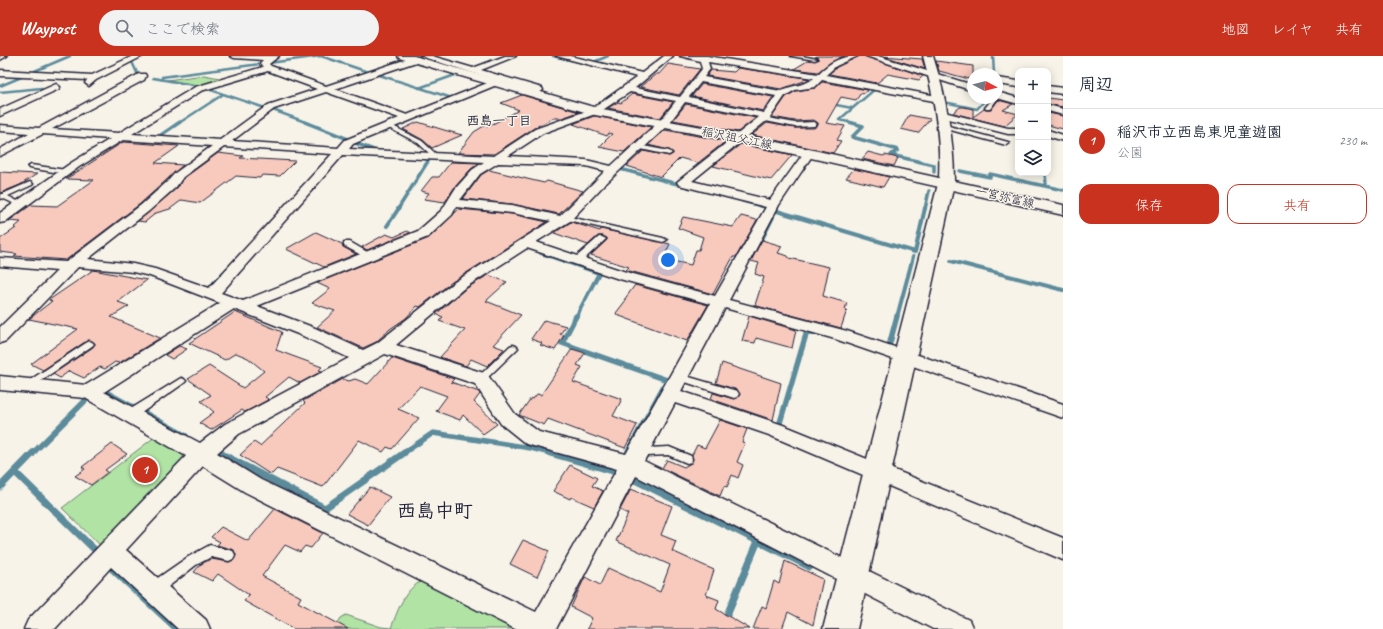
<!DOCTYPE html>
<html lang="ja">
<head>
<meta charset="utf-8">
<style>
  :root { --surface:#fff; --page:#f2f2f3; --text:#1f2937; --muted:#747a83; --line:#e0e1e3; --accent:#c8321e }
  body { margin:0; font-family:Caveat,"Klee One",sans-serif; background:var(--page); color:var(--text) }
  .controls { position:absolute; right:12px; top:12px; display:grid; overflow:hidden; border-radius:8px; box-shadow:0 2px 10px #0003 }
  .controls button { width:36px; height:36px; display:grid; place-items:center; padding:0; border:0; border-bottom:1px solid var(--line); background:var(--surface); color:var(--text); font:20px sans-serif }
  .compass { position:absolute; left:967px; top:12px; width:36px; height:36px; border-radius:50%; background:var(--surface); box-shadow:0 2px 10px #0003; rotate:97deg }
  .you { position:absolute; left:668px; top:204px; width:14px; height:14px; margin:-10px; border:3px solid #fff; border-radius:50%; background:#1a73e8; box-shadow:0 0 0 6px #1a73e833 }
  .badge { display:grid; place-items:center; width:26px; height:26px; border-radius:50%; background:var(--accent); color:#fff; font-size:13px; font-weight:700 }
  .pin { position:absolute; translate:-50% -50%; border:2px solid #fff; box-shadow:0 1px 4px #0006 }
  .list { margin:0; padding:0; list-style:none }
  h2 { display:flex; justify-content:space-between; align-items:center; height:52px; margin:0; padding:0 16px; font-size:17px }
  h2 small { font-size:13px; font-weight:400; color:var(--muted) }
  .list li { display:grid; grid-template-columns:26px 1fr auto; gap:12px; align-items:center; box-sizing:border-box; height:64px; padding:0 16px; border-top:1px solid var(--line) }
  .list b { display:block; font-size:15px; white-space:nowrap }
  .list p { margin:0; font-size:13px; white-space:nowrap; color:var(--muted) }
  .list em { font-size:13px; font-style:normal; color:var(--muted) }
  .actions { display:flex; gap:8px; padding:12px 16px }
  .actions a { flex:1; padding:9px 0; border:1px solid var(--accent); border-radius:12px; text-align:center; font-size:14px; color:var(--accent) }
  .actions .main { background:var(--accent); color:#fff }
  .icon { flex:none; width:22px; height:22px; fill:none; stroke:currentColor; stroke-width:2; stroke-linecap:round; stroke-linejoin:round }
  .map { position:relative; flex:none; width:1063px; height:573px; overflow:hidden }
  header { display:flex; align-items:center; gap:24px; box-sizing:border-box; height:56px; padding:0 20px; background:var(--accent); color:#fff }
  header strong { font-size:19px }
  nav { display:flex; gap:22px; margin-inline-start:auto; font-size:14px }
  .search { width:280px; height:36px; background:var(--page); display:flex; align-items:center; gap:10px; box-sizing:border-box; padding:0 14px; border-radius:22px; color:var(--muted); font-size:15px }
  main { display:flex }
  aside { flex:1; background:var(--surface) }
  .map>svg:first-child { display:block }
</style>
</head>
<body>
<header>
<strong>Waypost</strong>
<div class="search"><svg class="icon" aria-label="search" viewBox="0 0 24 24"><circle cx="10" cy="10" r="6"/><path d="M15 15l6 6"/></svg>ここで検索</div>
<nav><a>地図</a><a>レイヤ</a><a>共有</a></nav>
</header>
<main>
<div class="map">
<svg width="1063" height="573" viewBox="0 0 1063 573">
  <rect width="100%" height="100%" fill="#f7f3e8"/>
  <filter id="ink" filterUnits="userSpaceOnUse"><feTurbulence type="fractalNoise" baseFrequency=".025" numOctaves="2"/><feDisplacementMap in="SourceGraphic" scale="8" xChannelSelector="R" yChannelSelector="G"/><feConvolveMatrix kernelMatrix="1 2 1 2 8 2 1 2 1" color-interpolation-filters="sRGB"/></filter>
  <g filter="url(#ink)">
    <path fill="#b1e3a4" stroke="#6a8270" d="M204,19L225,23L202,30L167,24Z
      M156,380L187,399L185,406L104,493L62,452Z
      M428,523L522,573H334L341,562L346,559L381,571L391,572C399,552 405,529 428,523Z"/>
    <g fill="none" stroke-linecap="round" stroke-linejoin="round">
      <path stroke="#5b8b9c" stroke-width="2.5" d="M553,0L593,9
        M993,0L994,18
        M132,6L138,19
        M594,6L608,0
        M269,7L321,0L371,17
        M30,17L70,0
        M376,18L452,42
        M162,21L260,8
        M153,22L199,30
        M0,30L24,20
        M205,32L265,52
        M419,32L458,18
        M0,36L42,32
        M949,47L977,53L987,42
        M831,48L852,52
        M270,53L308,67
        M179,67L222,39
        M853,67L839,64L875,33L880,34"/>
      <path stroke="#5b8b9c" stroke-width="3.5" d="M305,66L348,83
        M849,66L863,70L852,81L898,94L891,99L934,109V116
        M158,81L180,66
        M355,87L379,96
        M620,113L685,130
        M960,115L990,121V118L1063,134
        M1045,117L1046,130
        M743,145L765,151
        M398,153L430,102
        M925,153L929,135"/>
      <path stroke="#5b8b9c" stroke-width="4" d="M777,155L915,196L925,152
        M387,170L399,152
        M762,183L773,161
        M541,197L599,217L576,261
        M951,205L1063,234
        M210,231L227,213
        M897,261L913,201"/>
      <path stroke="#5b8b9c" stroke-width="5.5" d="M576,260L562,287L667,324L628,395
        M889,290L897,260
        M102,334L133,351
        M143,356L186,380
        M779,370L807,275L813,277
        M215,395L222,398
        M32,398L87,343
        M402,398L433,377L531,392L554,398"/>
      <path stroke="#5b8b9c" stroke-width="7" d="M220,397L325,452L404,397
        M550,397L616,416
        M15,416L98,497
        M635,424L810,511
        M0,431L33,397
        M111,512L177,573
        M721,573L758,485"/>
    </g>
    <path fill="#f8cabe" stroke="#22223b" d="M817,0H845L831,6L818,16L794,13L809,4H818V2L815,1Z
      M859,0H865L923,20L919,24L888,18L877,27L829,18L837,11Z
      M883,0L922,3L925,13Z
      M936,5L973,10V24L939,15Z
      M668,8L700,13L679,39L640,31L656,18H659Z
      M738,12L799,21L810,23L781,33L707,20L711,14L734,16Z
      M822,26L868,34L863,38L861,37L856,44L841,41L826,67L845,70L837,84L841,85L833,97L752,79L767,67L795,72H814L818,69V67L814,64L795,65L772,61L786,41L796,35L815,32Z
      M702,28L773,41L763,55L692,40Z
      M632,38L673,46L660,62L608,52L618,46L621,47Z
      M522,39L579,56L562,62H553L534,72L494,98L458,97L474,76L484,70L487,71L519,54L501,47Z
      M1048,42L1063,44V51L1048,48Z
      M998,44L1013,48L1003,54L1018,58L1004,70L953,57L960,51H964L973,53V61L984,53L986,54H991Z
      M686,48L756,62L738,76L673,64Z
      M1048,57L1063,60V73L1048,69Z
      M909,59L930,63L918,77L901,73Z
      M594,60H595L651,71L624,96L599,91L612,78L609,77L607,80L573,68Z
      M418,66L444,74L462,79L432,92L423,84L403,73Z
      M665,74L726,85L698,107L680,102L661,121L627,110L643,95L669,100L673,98V97L669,94L648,89Z
      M123,86L179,90L155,107L183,109L140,148L66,204L14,200L17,198L0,196V183L16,172H14L21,166L9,165L31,149L57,150L94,124L66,123Z
      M741,88L792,99L771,124L713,110Z
      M868,96L883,100L885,99L898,102L894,110L862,103Z
      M218,97L243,100L240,102L295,105L280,120L262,119L260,122L236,120L200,147L182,144L170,153L156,157L145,166L138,165L177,132L184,122Z
      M451,106L479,107L471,113L454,132L445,146L424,143L429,137L421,135L432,121H439Z
      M854,113L889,121L883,131L846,122Z
      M489,114L544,127L547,125L583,135L559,158L512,148L463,143L481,119Z
      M0,116L37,118L20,129L0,137Z
      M459,153L512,158L547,166L452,226L420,251L417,250L406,262L390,273L376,286L363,292L317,271L335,255L312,247L330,233L317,227L429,182Z
      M741,160L757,164L736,201H733L713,238L626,214L629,211L591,199L607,184V182L603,180H598L588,189L554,177L571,166L600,175L601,173L670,188L663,203L691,209L696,194H699L703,181L678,172L683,161L733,171Z
      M407,175L410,177L367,194L362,191L386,178L394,181Z
      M316,176L342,188L343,191L356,198L324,211L286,193Z
      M762,184L782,190L778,197L788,200L789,202L829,211L823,240L847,247L845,253L847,254L841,272L753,249H755L764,221L755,218L759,207L751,205Z
      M93,214L147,224L118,246L129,250L111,261L160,282L119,307L115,306L105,313L100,311L84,322L69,315L60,322L53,318L93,291L95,287L88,284L43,314L31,308L78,273L29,263L52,245L49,244Z
      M488,219L507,226L486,245L521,259L493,289L504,293L487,310L471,303L466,310L440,301L465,274L439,265L443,261L436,258L464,234Z
      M635,229L708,249L687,285L617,259L616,257L626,244H624Z
      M235,256L282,276L276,294L322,311L319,314L322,315L300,327L289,321L265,341L268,343L266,345L245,356L242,354L211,374L199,367L214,356L201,345L211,339L188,323L209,310L243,332L264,315L248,302L236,297L225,304L189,287Z
      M749,260L796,274L792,292L756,282L755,287L742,285Z
      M544,264L566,270L560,278L564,279L555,294L540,289L542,287L531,283Z
      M179,290L187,293L172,303L165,299Z
      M572,293L585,297L577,309L582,311L573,326L622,343L613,360L637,369L625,392L548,363L544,369L519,359L531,342L533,343L537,338L541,339Z
      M392,302L454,323L451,326L479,336L480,338L474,346L497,368L483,378L463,359L460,364L436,355L447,340L420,330L398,353L419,362L392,393L387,391L383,396L359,384L323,431L277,413L272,418L268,417L240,399L254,386L260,390L305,347L303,345L343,323L349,325L355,323L368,328Z
      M722,307L781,327L773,364L711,343L713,337L734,343L740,339L737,334L716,327Z
      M720,364L747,373L742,386L745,387L737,406L743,409L738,422L732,419L727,431L724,430L720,440L662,412L667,404L684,411L691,407L693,403L692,399L697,389L705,392Z
      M112,388L127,398L105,414L108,416L91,429L75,420L85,413L82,411Z
      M570,409L597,422L592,430L603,435L594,451L571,441L570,443L553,435Z
      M370,431L390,441L368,469L347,458Z
      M631,433L672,450L661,479L676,485L672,495L714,514L706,539L719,544L716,553L750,573H587L592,562L571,551L585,521L600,529L608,512L660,536L670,509L616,485L628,458L620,454Z
      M275,453L323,477L311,492L305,490L300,496L285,489L262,520L301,541L298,546L348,573H294L244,545L249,539L218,518L212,525L194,516L201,508L211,503L229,506L234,504L236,500L234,494L217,489L220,486L211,481L221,471L248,485Z
      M523,484L549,495L537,521L510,508Z
      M785,505L823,523L813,569L788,556L782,573H753L762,550L766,552L774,525L779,528Z"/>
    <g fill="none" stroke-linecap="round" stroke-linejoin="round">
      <g stroke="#22223b" stroke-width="3">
        <path id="service" d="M791,0H802L817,3L815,4Z
          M997,41L998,42L990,53H986L985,52L993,42H997Z
          M763,61L795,67L814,66L817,68L814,70L795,71L761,64L760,63Z
          M387,69H391L422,85L435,97L432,102H428L429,97L418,87L387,71Z
          M945,69L1008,86L1009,87L1006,89L943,72V70Z
          M638,89L669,95L672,97L669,99L636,92V90Z
          M31,109L66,114L69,116L66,118L29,112L28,111Z
          M30,126L33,128L32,129L8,140L23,148V150H19L2,142L0,143V139Z
          M565,160L663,182L667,184L663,186L563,163V161Z
          M599,181H602L606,183L580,207H574V203Z
          M344,186H350L374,200L373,202H367L344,190Z
          M89,285L92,286L94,288L92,290L30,332H24L22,330L24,328Z
          M513,289L516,290L518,292L516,294L484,325H478L476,323L478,321L510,290Z
          M679,318L737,335L739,338L737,341L734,342L676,323L674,321L676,319Z
          M181,322L184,323L186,325L184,327L134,362L130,363L126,362L125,359L126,356Z
          M638,390L647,392L669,391L691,400L692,403L691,406L687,407L668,399L647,400L634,397L633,394L634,391Z
          M210,489L233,495L235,499L233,503L229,505L211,501L196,509L159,538L154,539L149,538L147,533L149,528L188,501Z"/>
      </g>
      <g stroke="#22223b" stroke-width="3">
        <path id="minor" d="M133,0H143L96,24L89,30L85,27L87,24L0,20V14L92,19Z
          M230,0H279L269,8L271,10L326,30L413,1H419V5L335,33L407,59L495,24L420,0H432L473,12L505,0H516L481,14L542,32L543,34L539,37L500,25L499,28L353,88L349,93L494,100L535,73L592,53L637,21L556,0H570L642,17L664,0H673L635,32L680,41L702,13L700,5L680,0H707L818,18C830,6 841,0 858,0L836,10L826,19L942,41V45L939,46L822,24L815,31L795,34L785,40L770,62L692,125L770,144L805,95L809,94L814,97L779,149L729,244L847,275L1063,348V362L835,283L725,252L681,335L783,369L1063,482V504L769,379L675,347L644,405L969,564L973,573H933L636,420L556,573H515L245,436L203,410L126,494L206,564L210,573H178L111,511L55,573H24L28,564L186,400L85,342L0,334V320L86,329L220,247L150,220L133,216L78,211L6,285L0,287V271L57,215L0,210V202L66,206L141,149L167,126L175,117L212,90L123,84L79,111L5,166L0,167V157L71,107L110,83L43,78L0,100V93L29,77L0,75V69L39,72L139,18H145L146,20L144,24L52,73L119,77L195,31L263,11L260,7L263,4L234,2ZM708,6L799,20L814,22C806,30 791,29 781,35L704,21L710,13ZM268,15L317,33L268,49L220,84L132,78L201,35ZM701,26L776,40L764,57L689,41ZM326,36L399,62L345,84L338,92L232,85L274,53ZM630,36L676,45L659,66L611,110L586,104L508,100L543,77L598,57ZM685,46L759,61L677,126L679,129L766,151L715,240L626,216L536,186L570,165L602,131L667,70ZM224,91L332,98L209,232L155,213L133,208L88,203L149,155L176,131L183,121ZM343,99L484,106L472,114L455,133L442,154L418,175L243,245L221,237ZM498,107L586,110L605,115L560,160L512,149L460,144L480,118ZM456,151L512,157L551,165L453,227L377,287L363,294L315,272L257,250L428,181L452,159ZM527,192L616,222L710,248L626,398L539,376L515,358L487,318L396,289L463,233ZM234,253L303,280L349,302L225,368L200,387L104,336ZM385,298L475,328L501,368L526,388L617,413L536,556L261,424L217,397L239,378Z
          M866,0H878L973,29V35Z
          M997,22L1018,25V31L997,28Z
          M56,28L60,31L59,33L0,60V53Z
          M1048,30L1063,32V38L1048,36Z
          M997,36L1018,42V48L997,42Z
          M1048,49L1063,53V59L1048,55Z
          M944,56L1008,72H1018V78H1008L941,61L939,59Z
          M1048,74L1063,79V85L1048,80Z"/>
      </g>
      <g stroke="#22223b" stroke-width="3">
        <path id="tertiary" d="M946,123L951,125L954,128L857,573H823L938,128L941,125Z"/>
      </g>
      <g stroke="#22223b" stroke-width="3">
        <path id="secondary" d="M0,0H7L0,4Z
          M398,0H414L597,52L741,78L939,122C941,80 934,40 923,0H933C946,41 954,82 954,125L1063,149V159L741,86L595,59L399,2Z"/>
      </g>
      <use href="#service" fill="#f7f3e8" fill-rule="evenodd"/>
      <use href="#minor" fill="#f7f3e8" fill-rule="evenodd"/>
      <use href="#tertiary" fill="#f7f3e8" fill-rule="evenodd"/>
      <use href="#secondary" fill="#f7f3e8" fill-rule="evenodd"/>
    </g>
  </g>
  <g text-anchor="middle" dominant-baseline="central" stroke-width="3" stroke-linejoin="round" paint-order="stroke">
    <g font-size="12" fill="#22223b" stroke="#f7f3e8">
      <text transform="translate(737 82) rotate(11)">稲沢祖父江線</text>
      <text transform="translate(1005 141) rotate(13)">一宮弥富線</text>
    </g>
    <g font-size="13" font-weight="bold" fill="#22223b" stroke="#f7f3e8">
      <text x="499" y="65">西島一丁目</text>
    </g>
    <g font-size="19" font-weight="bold" fill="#22223b" stroke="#f7f3e8">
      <text x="435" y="455">西島中町</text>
    </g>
  </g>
</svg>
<div class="controls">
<button>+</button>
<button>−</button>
<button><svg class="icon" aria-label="layers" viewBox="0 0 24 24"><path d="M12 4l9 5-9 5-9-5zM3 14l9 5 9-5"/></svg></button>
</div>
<svg class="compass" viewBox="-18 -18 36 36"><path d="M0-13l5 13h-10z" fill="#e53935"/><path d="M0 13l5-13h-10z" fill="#747a83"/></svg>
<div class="you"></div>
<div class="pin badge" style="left:145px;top:414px">1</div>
</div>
<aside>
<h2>周辺<small></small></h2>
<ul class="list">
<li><span class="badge">1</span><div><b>稲沢市立西島東児童遊園</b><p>公園</p></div><em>230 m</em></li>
</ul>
<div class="actions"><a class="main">保存</a><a>共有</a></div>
</aside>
</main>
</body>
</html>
